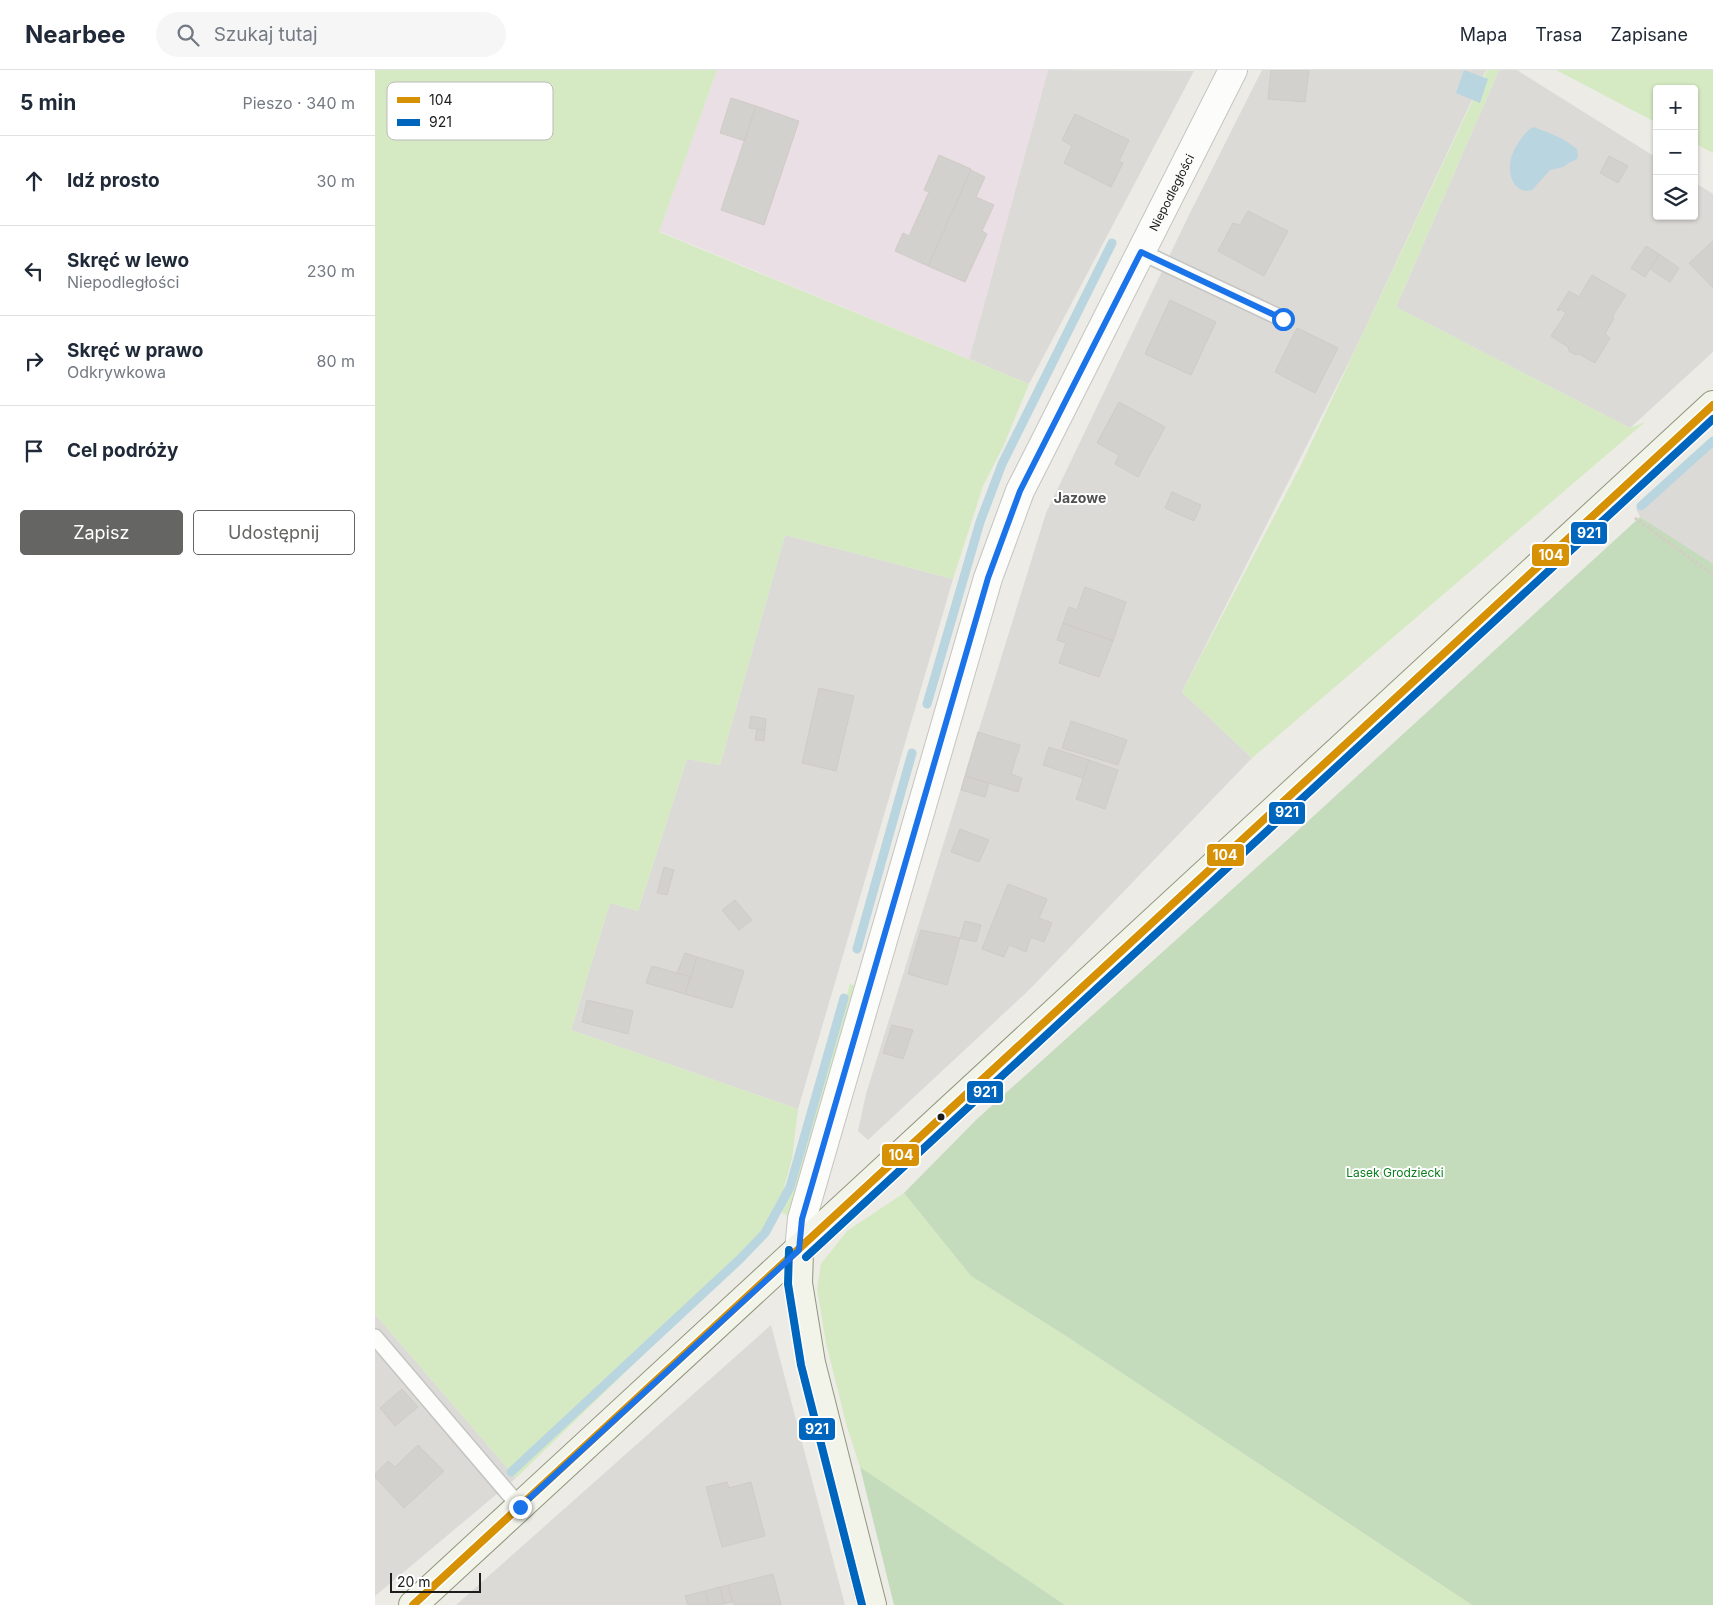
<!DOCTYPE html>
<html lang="pl">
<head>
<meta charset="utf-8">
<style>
  :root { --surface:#fff; --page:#f6f6f7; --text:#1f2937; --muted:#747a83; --line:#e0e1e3; --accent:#656563 }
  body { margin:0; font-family:Inter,sans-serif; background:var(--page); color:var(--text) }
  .controls { position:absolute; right:15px; top:15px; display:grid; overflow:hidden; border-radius:5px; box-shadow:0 1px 4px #0004 }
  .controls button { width:45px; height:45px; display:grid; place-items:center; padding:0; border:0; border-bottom:1px solid var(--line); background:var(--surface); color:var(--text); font:25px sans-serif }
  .scale { position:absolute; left:15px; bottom:12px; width:91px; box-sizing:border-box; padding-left:5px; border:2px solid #1d1d1d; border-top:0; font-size:14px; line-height:18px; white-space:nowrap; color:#1d1d1d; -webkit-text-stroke:4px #fff; paint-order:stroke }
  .stop { position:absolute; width:15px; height:15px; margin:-11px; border:4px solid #1a73e8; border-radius:50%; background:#fff }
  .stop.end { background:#1a73e8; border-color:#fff; box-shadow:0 1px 5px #0008 }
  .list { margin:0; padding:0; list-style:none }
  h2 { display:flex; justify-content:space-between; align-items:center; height:65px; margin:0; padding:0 20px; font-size:21px }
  h2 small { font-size:16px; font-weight:400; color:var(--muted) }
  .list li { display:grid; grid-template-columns:32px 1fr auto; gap:15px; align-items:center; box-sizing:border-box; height:90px; padding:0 20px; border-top:1px solid var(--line) }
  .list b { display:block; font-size:19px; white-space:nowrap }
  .list p { margin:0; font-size:16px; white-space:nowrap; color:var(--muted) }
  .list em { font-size:16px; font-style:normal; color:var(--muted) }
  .actions { display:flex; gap:10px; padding:15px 20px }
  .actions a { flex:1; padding:11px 0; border:1px solid var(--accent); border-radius:5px; text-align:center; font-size:18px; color:var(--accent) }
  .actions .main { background:var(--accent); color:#fff }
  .icon { flex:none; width:28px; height:28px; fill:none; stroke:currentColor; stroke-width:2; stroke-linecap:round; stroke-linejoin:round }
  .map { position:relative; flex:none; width:1338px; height:1535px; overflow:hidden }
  header { display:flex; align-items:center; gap:30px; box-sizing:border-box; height:70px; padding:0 25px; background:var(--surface); border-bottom:1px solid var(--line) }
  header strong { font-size:24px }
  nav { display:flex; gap:28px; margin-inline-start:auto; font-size:18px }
  .search { width:350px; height:45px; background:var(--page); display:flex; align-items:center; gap:12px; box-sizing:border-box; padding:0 18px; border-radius:28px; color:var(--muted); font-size:19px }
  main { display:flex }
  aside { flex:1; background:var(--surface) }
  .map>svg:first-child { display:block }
</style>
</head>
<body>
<header>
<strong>Nearbee</strong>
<div class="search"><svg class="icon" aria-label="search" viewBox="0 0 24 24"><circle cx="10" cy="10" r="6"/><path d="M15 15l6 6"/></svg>Szukaj tutaj</div>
<nav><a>Mapa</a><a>Trasa</a><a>Zapisane</a></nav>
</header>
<main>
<aside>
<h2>5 min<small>Pieszo · 340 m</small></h2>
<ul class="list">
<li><svg class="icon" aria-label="ahead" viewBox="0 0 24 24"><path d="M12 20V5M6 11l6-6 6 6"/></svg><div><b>Idź prosto</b></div><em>30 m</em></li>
<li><svg class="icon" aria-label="left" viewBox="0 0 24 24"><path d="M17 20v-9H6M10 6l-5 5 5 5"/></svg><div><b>Skręć w lewo</b><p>Niepodległości</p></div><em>230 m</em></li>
<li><svg class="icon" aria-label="right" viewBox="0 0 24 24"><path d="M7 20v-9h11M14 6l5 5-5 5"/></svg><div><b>Skręć w prawo</b><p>Odkrywkowa</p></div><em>80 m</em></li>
<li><svg class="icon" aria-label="arrive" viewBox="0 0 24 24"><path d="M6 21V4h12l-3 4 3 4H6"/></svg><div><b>Cel podróży</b></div></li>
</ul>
<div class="actions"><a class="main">Zapisz</a><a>Udostępnij</a></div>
</aside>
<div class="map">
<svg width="1338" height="1535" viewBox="0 0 1338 1535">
  <rect width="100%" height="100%" fill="#ecebe6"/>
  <path fill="#dbdad7" d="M673,0L819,1L654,314L594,289Z
    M887,0H1111L980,280L807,622L877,688L654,920L493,1070L483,1061L491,1024L671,443L813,147Z
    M1124,0H1142L1282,88V146H1319V112L1338,124V282L1255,358L1021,237Z
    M1338,370V496L1265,447L1261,438Z
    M410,465L578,509L423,1039L196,960L235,833L263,841L312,689L345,695Z
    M0,1244L141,1408L0,1526Z
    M396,1255L470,1535H81Z"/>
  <path fill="#eadfe4" d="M342,0H673L594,289L284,161Z"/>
  <path fill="#d5eac3" d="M0,0H342L284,162L654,314L628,377L608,416L578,509L410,465L345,695L312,689L263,841L235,833L196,960L423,1039L417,1089L397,1160L141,1408L0,1244Z
    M1112,0H1124L1021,237L1255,358L1270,352L877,688L807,622L925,397Z
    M1181,0H1338V83L1319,73V19H1282V53Z
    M475,914L483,916L414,1146L407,1143L424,1091Z
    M529,1123L596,1206L691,1266L1097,1535H690L485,1397L472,1357L451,1273L442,1219L446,1194L472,1161Z"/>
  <path fill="#c4dcbb" d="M1265,447L1338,494V1535H1097L691,1266L596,1206L529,1123L602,1049L931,753Z
    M485,1397L690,1535H519Z"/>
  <path fill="#b8d5e0" d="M1089,0L1113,9L1105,33L1081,23Z
    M1158,57C1175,63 1189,68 1202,79L1203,87L1201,90L1195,92L1188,97L1175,100L1157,120C1139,125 1132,104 1136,89C1138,79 1149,62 1158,57Z"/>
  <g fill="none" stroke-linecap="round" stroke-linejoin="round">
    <path stroke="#b8d5e0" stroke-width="9" d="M1266,436L1338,371
      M552,634L605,452L627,394L737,173
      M482,879L537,683
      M136,1402L365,1189L390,1163L415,1117L469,928"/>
  </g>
  <path fill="#d3d1cd" stroke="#cfccc7" d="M896,0H934L930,32L893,29Z
    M356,28L381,36L370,71L345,63Z
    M381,36L424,51L389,155L346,140Z
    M700,44L754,70L744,91L748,93L736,117L689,93L697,76L687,70Z
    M564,85L596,99L553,196L520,181L528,163L534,166L554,122L549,120Z
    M1234,86L1253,96L1243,113L1225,103Z
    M596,100L610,107L601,127L619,135L607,161L612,164L590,212L553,196Z
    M873,141L913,161L889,206L843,181L858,153L865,155Z
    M1338,171V218L1314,193Z
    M1271,176L1284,184L1270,207L1256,198Z
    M1284,184L1304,198L1295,212L1275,199Z
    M1217,205L1251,225L1237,247L1239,248L1230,264L1235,268L1220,293L1204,284L1201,285L1194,281L1193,277L1176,266L1191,243L1185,239L1184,241L1182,240L1194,221L1204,227Z
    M795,230L841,252L816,305L770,284Z
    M922,258L963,278L940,323L900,302Z
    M744,332L790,357L763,407L740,394L744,385L722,373Z
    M797,422L826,435L819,451L790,438Z
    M710,517L751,532L738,571L688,553L694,537L702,540Z
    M688,553L738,571L724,607L684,593L691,573L682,570Z
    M444,618L479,626L461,701L427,693Z
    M376,646L391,649L390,660L374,658Z
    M696,651L752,670L743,695L687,678Z
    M382,659L390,660L389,671L380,670Z
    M603,662L645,675L636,704L647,708L643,722L590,706Z
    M674,677L714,690L708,708L668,695Z
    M714,690L743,700L730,739L701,729Z
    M590,706L614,713L610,727L586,720Z
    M585,759L614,770L604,792L576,782Z
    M289,797L299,800L292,825L282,823Z
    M633,814L672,829L664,848L677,853L669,872L656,867L651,882L634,875L629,887L607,879Z
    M360,830L377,850L364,860L347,840Z
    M590,851L606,855L601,872L585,868Z
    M546,860L585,868L572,915L533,904Z
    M310,883L322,887L316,907L302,903Z
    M322,887L369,901L357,938L310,924Z
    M277,896L316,907L310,924L271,913Z
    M212,930L258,941L253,964L207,952Z
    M517,955L538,960L528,989L508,983Z
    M27,1319L43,1337L20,1356L5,1338Z
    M43,1375L69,1401L29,1438L0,1407V1404L13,1391L20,1397Z
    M352,1412L354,1418L376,1412L390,1466L347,1477L331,1417Z
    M398,1504L406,1535H359L353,1515Z
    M353,1515L357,1532L349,1534L345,1517Z
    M345,1517L349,1534L334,1535L330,1521Z
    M330,1521L334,1535H313L310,1526Z"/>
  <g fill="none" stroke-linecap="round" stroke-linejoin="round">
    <g stroke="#c4c4c2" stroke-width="18">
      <path id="lane" d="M766,182L908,249
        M0,1267L145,1437"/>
    </g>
    <g stroke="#c4c4c2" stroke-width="30">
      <g id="street">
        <path id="s1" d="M424,1180L427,1149L613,508L645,421L858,0"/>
      </g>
    </g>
    <g stroke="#92967e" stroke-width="30">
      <path id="secondary" d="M424,1180L423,1213L436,1293L497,1535
        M38,1535L1338,335"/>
    </g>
    <path stroke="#d7c9c5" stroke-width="3" stroke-dasharray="2.5 2.5" stroke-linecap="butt" d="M1260,448L1338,505"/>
    <use href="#lane" stroke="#fcfcfb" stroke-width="15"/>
    <use href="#street" stroke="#fcfcfb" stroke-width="28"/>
    <use href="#secondary" stroke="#f2f3e9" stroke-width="28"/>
    <g stroke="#fff" stroke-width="11">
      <path id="bus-1" d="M38,1535L1338,335"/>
    </g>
    <g stroke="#fff" stroke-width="11">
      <path id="bus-2" d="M414,1180L413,1214L426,1295L487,1535
        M431,1187L1338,349"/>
    </g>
    <use href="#bus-1" stroke="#d69104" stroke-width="8"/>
    <use href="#bus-2" stroke="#0065bd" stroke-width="8"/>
  </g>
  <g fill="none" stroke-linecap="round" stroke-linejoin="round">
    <path stroke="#1a73e8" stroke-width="6" d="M145,1437L424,1180L427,1149L613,508L645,421L766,182L908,249"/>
  </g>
  <circle fill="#1d1d1d" stroke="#fff" stroke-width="2" cx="566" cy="1047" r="4.5"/>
  <g text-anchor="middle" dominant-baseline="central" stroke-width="4" stroke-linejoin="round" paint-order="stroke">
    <g font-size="12" fill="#1d1d1d" stroke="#fff">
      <text stroke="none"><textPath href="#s1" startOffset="1126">Niepodległości</textPath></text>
    </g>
    <g font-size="12" fill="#097e1c" stroke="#fff">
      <text x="1020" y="1102">Lasek Grodziecki</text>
    </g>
    <g font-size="14" font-weight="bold" fill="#505050" stroke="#fff">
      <text x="705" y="427">Jazowe</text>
    </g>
  </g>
  <rect x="12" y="12" width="166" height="58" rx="8" fill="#fff" stroke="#bbb" stroke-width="1"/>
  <rect x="22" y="27" width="23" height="6" fill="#d69104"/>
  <rect x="22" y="49" width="23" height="7" fill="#0065bd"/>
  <g font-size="14" fill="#1d1d1d">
    <text x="54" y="35">104</text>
    <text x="54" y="57">921</text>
  </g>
  <g stroke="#fff" stroke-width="2">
    <rect x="1195" y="451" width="38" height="24" rx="5" fill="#0065bd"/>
    <rect x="1156" y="473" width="39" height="24" rx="5" fill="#d69104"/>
    <rect x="893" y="731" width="38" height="24" rx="5" fill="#0065bd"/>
    <rect x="831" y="773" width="39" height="24" rx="5" fill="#d69104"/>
    <rect x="591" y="1010" width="38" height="24" rx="5" fill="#0065bd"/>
    <rect x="506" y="1073" width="39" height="24" rx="5" fill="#d69104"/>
    <rect x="423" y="1347" width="38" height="24" rx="5" fill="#0065bd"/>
  </g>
  <g font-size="14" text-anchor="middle" font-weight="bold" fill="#fff">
    <text x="1214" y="468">921</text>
    <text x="1176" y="490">104</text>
    <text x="912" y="747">921</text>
    <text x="850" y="790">104</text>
    <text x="610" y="1027">921</text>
    <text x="526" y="1090">104</text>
    <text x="442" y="1364">921</text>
  </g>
</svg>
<div class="controls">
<button>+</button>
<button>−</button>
<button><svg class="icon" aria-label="layers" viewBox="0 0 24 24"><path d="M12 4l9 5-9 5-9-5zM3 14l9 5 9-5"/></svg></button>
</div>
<div class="scale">20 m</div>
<div class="stop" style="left:908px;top:249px"></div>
<div class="stop end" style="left:145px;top:1437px"></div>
</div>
</main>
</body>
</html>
